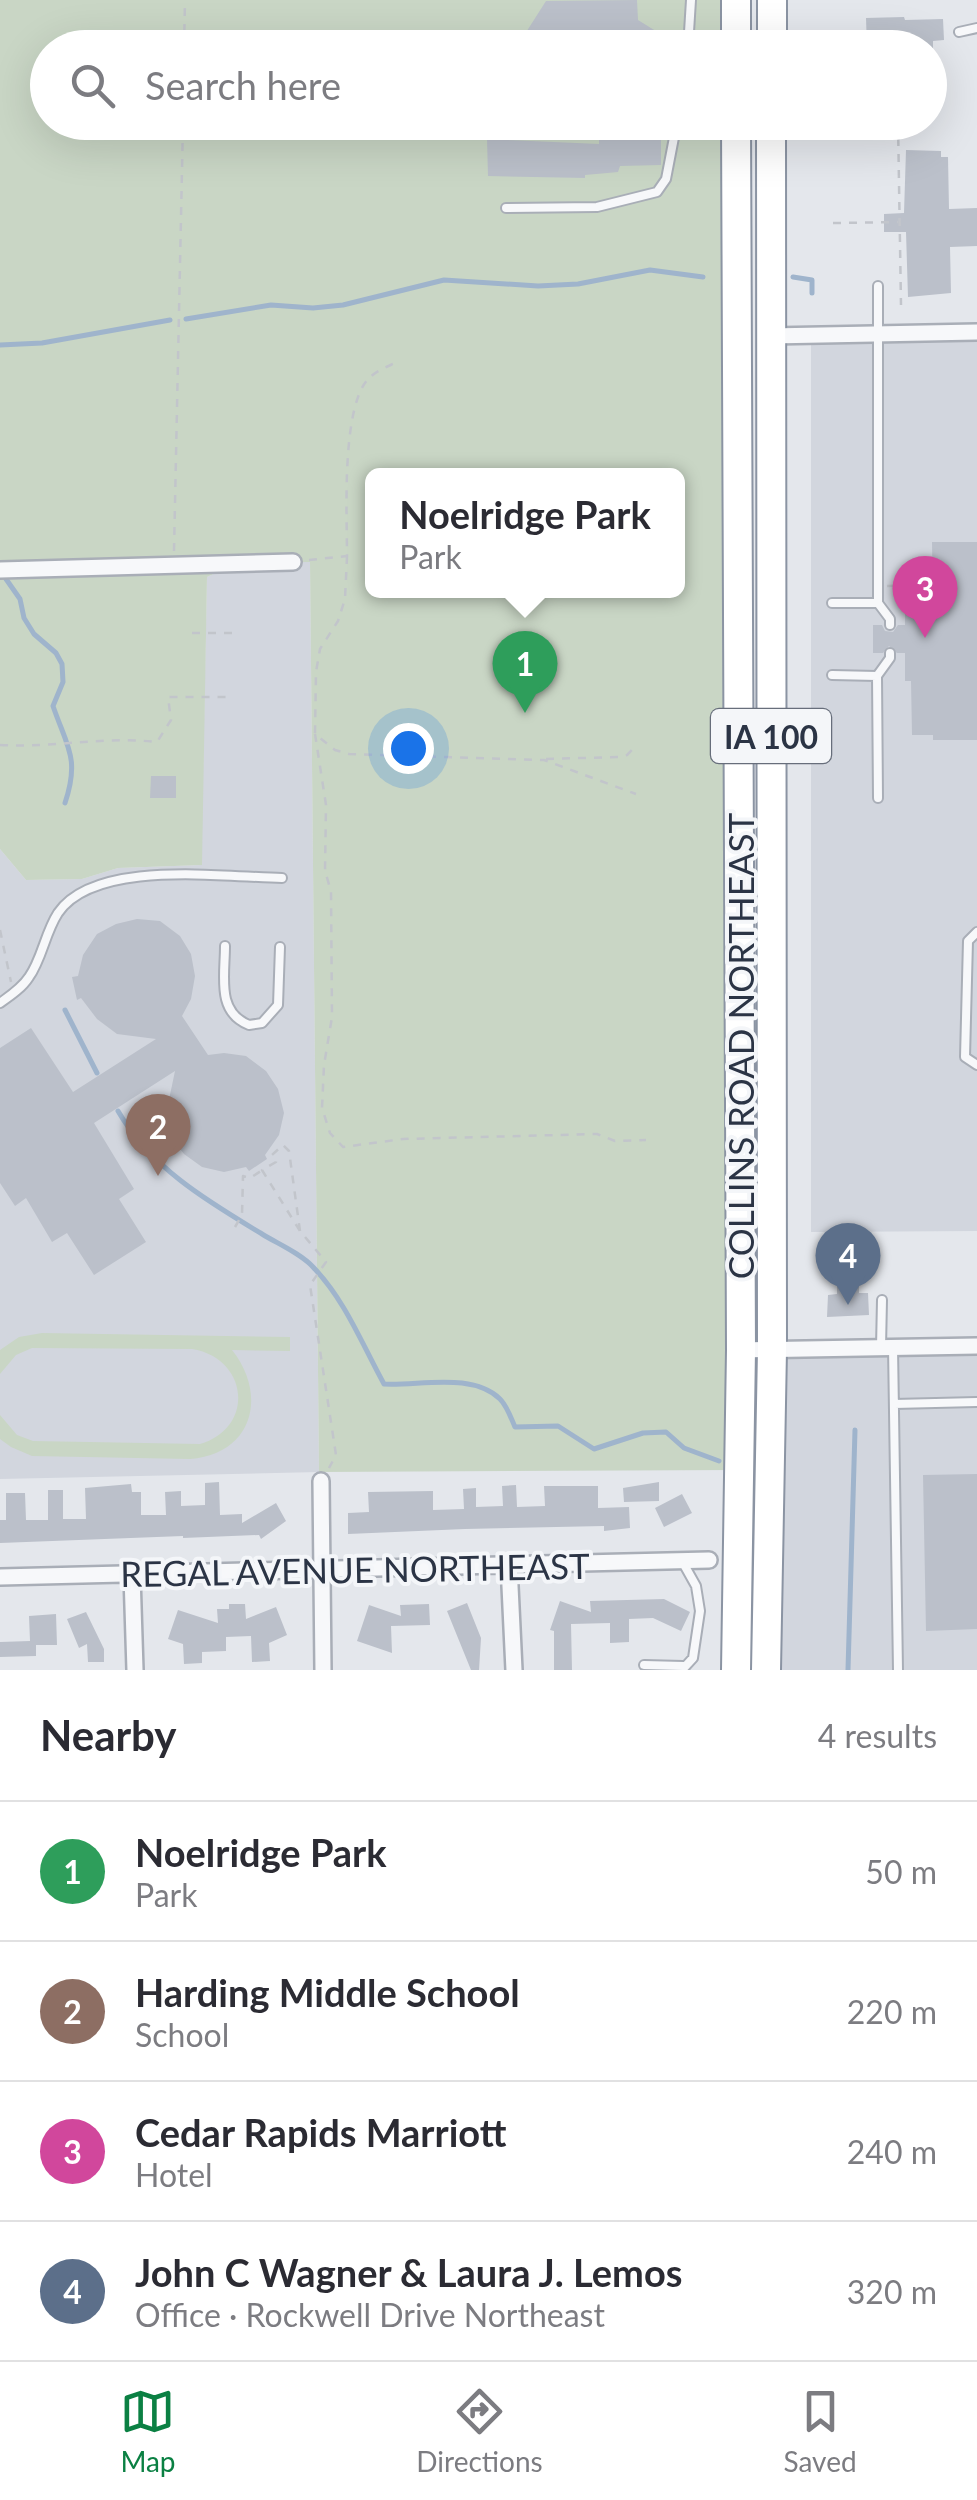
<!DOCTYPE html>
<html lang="en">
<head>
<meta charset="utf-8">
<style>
  :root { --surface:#fff; --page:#f2f2f3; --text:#2b2b33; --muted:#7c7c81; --line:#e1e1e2; --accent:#0b8043 }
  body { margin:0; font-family:Lato,sans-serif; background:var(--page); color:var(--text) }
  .you { position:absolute; left:408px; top:748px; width:35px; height:35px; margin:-25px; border:8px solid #fff; border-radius:50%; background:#1a73e8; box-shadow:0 0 0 15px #1a73e833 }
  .badge { display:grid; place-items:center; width:65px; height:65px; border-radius:50%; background:var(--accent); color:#fff; font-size:32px; font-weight:700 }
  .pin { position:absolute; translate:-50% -82px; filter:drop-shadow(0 2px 5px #0008) }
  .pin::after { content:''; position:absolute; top:52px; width:35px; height:30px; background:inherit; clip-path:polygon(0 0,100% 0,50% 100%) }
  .popup { position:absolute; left:365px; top:468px; width:320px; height:130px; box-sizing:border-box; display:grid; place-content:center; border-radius:15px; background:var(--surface); filter:drop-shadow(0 2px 8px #0005); font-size:32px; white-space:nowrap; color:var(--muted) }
  .popup b { font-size:38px; color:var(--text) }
  .popup::after { content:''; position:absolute; left:50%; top:100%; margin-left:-20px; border:20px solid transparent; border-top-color:var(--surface) }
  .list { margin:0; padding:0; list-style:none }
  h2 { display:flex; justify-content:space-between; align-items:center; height:130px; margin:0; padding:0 40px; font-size:42px }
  h2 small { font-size:32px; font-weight:400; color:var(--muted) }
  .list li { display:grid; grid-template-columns:65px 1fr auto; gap:30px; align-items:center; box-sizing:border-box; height:140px; padding:0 40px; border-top:2px solid var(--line) }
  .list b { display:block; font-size:38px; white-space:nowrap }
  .list p { margin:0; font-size:32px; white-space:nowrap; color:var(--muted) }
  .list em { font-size:32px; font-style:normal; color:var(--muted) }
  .icon { flex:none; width:55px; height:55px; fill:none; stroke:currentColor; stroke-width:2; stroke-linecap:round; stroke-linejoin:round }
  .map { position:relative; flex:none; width:977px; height:1670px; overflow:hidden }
  .search { position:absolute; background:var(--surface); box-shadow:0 10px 40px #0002; left:30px; right:30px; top:30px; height:110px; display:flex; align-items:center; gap:25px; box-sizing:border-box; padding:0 35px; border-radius:55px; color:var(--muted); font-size:38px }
  .sheet { height:690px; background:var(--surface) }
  nav { display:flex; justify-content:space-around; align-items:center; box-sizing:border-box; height:140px; border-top:2px solid var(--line); background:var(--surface); font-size:28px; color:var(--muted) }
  nav a { display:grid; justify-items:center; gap:5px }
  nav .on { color:var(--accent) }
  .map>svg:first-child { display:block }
</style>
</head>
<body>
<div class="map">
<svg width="977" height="1670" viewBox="0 0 977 1670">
  <rect width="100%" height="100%" fill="#e4e7ec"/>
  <path fill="#d2d6de" d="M977,341V1231L811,1232V344Z
    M310,561L319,1472L0,1479V849L26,880L82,879L118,868L201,865L207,577L237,563Z
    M977,1346V1670H766L772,1350Z"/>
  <path fill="#c9d6c5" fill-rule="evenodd" d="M0,0H736V47L48,48V122L736,123L739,1470L319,1472L310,562L237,563L207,577L202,865L118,868L82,879L26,880L0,849ZM372,476H678V590H372Z
    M42,1333L290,1337V1351L232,1350C268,1395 253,1454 190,1459L32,1456L11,1447L0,1439V1415L17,1435L33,1441L200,1444C256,1427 248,1358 192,1349L32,1348L16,1355L0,1374V1350L19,1337Z"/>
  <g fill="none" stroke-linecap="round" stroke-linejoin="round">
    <path stroke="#9fb4cc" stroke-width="5" d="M793,277L812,280V293
      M186,319L271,305L313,308L343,305L444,280L538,286L578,284L650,270L703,277
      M0,345L42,343L170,320
      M6,579L20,599L24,618L34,634L56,653L62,664L63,682L53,706C67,747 80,758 65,803
      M65,1010L97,1073
      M118,1111C151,1168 207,1201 262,1234C278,1244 300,1253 313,1267C345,1300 362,1344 384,1384C420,1386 472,1372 500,1399C507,1406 511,1418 515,1427L558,1426L594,1449L643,1433L666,1432L684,1448L719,1461
      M848,1670L855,1430"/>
  </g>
  <path fill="#bbc0ca" d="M637,0L638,20L659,33L650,48H516L546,1Z
    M904,17L905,20L943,19L944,40L933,41V48H867L866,18Z
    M616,122H640L639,137H661V165L620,166L618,172L585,175V178L488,176L487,139L599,144V137H615Z
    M906,150L941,151V157H948L949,209L977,208V246L950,247L951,293L908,297L906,232H884V214L904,213Z
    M932,542H977V740H933V735H912L911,681H905V653H897L889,646L883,653H873V625H882L885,631L893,632L898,625H905V600H933Z
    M151,776H176V798H150Z
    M137,919L160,921L180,936L191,954L195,976L191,999L182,1016L208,1055L224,1053L246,1056L266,1071L278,1089L284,1113L279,1135L265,1155L267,1159L249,1171L246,1167L224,1172L202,1167L184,1154L170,1136L166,1114L175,1071L94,1123L134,1189L119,1199L146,1242L94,1275L67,1233L52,1242L26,1198L15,1206L0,1183V1048L31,1028L73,1092L156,1039L117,1034L97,1019L81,998L77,1000L72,977L78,976L83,955L97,934L116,924Z
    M859,1284V1293H868L869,1315L827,1317L828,1295L837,1294V1286Z
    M977,1474V1629L926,1631L923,1475Z
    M219,1482L220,1515L242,1514V1523L276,1503L286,1521L261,1539L259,1535L183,1538V1536L0,1543V1520H6V1493H25L26,1520H48V1490H63V1519H86L85,1488L131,1484L132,1492H141V1515H166L165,1492L181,1491V1506L205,1505V1483Z
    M659,1482V1501L624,1502L623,1488Z
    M516,1485L517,1507L545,1506L544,1486H598V1508L629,1507L630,1528L604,1531V1526L465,1529L348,1534V1513L369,1512L368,1492L433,1491V1510L464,1509L463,1489L476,1488V1507L503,1506L502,1486Z
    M682,1494L692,1513L664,1527L655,1508Z
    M664,1599L690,1612L681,1631L653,1618L629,1619V1642L610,1643V1623L571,1624L572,1670H554V1631L550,1630L560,1601L591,1612L590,1601Z
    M467,1603L481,1638L479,1670H471L447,1611Z
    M229,1604H245L246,1619L276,1607L287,1635L269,1643L270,1661L252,1662L251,1636L226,1637V1651L202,1652V1663L184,1664L183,1644L168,1639L178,1610L218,1623L217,1609H229Z
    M429,1604L430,1625L391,1626L392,1653L357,1641L369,1605L401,1616L400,1605Z
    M86,1612L104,1649V1662H88L87,1644L79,1648L67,1619Z
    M56,1614L57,1645H36V1656L0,1657V1642L30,1641L29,1616Z"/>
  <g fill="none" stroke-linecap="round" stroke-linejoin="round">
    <g stroke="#a9aeb7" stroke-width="12">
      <path id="lane" d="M959,32L977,28
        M688,48L691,0
        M506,208L597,207L657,192L666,179L677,122
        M878,286V603L890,619V625
        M832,603H878
        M832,675L877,676
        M878,798L877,676L890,658V653
        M977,932L968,941L965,1057L977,1065
        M225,946C225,976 216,1012 249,1025L262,1023L278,1005L280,947
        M0,1003C10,996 22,988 29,977C42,959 45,933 58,913C95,859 222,877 282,878
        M881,1347L882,1300
        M893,1347L898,1670
        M894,1404L977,1402
        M682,1561L696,1586L700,1611L693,1658L682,1670
        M644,1665L683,1666"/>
    </g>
    <g stroke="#a9aeb7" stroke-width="20">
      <path id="street" d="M770,336L977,332
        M0,570L293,562
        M741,1350L977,1346
        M321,1481L323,1670
        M509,1565L514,1670
        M132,1575L135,1670
        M0,1577L709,1560"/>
    </g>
    <g stroke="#8b94a3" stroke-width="32">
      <path id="highway" d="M736,0V48
        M772,48V0
        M736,1670L741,1350L736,122
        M766,1670L772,1350L771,122"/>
    </g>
    <path stroke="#c2c5cb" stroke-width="2.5" stroke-dasharray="8 8" stroke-linecap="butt" d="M184,48L185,0
      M898,122L901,305
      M833,223L898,222
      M174,551L183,122
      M347,556L345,599L338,621L320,649L316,672L315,734L335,750L349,754L544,760L636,794
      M309,560L347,556C347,516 341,406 369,378C376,371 389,366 397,362
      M887,586L931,585
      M192,633H234
      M315,734L326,805L325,871L331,891L332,1017L324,1065L322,1108L330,1133L343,1147L403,1139L597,1134L615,1141L646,1140
      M0,745C55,748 102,736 157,742L171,720L168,697H233
      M546,759L618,757L627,755L635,747
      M0,930L11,982
      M235,1227L242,1215L243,1176L250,1178L261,1171
      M300,1231L289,1151L283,1145L272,1155L276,1162L262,1170L300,1231L326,1262L310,1285L336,1455L329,1468"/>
    <use href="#lane" stroke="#f7f8fa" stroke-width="8"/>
    <use href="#street" stroke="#f7f8fa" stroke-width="15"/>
    <use href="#highway" stroke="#fff" stroke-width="28"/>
  </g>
  <g text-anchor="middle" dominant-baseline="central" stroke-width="8" stroke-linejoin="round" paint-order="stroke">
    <rect fill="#f4f6f9" stroke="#676e7b" stroke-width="2.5" x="711" y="709" width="120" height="54" rx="8"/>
    <g font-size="32" font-weight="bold" fill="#2b3445">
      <text x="771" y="736">IA 100</text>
    </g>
    <g font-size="35" fill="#2b3445" stroke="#f4f6f9">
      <text transform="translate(740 1046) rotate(-90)">COLLINS ROAD NORTHEAST</text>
      <text transform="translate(355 1569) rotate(-1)">REGAL AVENUE NORTHEAST</text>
    </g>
  </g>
</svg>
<div class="you"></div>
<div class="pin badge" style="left:525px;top:713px;background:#2e9e5b">1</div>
<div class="popup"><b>Noelridge Park</b>Park</div>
<div class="pin badge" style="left:158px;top:1176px;background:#8d6e63">2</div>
<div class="pin badge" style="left:925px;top:638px;background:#d1479c">3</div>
<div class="pin badge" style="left:848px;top:1305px;background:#5c6f8a">4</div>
<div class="search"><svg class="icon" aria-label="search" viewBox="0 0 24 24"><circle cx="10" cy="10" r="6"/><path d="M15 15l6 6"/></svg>Search here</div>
</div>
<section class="sheet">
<h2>Nearby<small>4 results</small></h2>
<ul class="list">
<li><span class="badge" style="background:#2e9e5b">1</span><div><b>Noelridge Park</b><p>Park</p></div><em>50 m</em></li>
<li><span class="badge" style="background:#8d6e63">2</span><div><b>Harding Middle School</b><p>School</p></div><em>220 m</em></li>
<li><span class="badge" style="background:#d1479c">3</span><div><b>Cedar Rapids Marriott</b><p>Hotel</p></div><em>240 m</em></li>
<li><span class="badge" style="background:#5c6f8a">4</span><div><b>John C Wagner &amp; Laura J. Lemos</b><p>Office · Rockwell Drive Northeast</p></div><em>320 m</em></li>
</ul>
</section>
<nav>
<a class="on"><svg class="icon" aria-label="map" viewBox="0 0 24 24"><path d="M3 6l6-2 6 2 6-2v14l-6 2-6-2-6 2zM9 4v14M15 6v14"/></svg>Map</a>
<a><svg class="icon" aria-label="directions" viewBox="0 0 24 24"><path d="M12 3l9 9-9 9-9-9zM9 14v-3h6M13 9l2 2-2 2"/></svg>Directions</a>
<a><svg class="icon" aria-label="saved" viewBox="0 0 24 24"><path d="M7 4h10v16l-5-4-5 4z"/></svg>Saved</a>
</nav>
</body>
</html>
